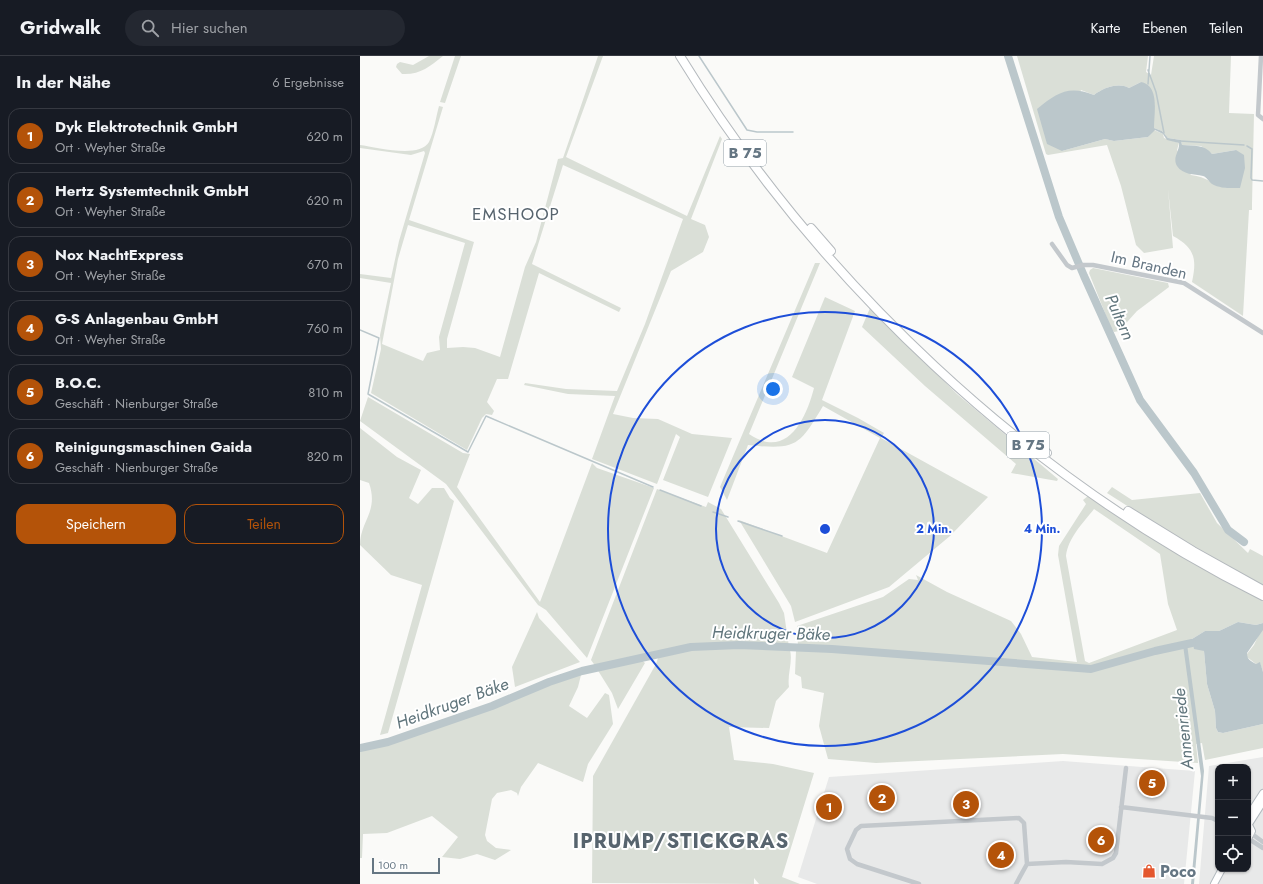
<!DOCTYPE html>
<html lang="de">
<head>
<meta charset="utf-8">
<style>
  :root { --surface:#171b24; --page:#242831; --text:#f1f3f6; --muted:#9ea1a6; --line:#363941; --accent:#b45309 }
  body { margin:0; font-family:Jost,sans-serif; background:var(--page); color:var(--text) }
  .controls { position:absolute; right:12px; bottom:12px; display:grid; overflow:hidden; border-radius:8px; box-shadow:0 1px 3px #0004 }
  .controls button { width:36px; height:36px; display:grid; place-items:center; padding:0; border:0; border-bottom:1px solid var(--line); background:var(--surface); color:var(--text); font:20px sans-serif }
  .scale { position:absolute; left:12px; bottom:10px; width:68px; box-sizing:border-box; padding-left:4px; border:2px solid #657683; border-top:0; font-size:11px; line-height:14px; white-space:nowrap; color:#657683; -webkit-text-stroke:3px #fff; paint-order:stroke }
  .you { position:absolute; left:413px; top:333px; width:14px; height:14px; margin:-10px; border:3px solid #fff; border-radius:50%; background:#1a73e8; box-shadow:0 0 0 6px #1a73e833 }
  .badge { display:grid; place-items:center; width:26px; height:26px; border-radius:50%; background:var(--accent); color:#fff; font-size:13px; font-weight:700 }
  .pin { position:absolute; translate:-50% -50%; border:2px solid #fff; box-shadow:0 1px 4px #0006 }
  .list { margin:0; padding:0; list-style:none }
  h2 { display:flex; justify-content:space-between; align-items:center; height:52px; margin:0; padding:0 16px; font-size:17px }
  h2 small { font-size:13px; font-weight:400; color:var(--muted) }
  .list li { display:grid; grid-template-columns:26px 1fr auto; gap:12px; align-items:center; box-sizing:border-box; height:56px; margin:0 8px 8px; padding:0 8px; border:1px solid var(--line); border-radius:12px }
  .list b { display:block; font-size:15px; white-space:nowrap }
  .list p { margin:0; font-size:13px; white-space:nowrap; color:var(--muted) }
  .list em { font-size:13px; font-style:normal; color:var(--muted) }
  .actions { display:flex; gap:8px; padding:12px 16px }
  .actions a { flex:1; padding:9px 0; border:1px solid var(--accent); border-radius:12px; text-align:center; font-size:14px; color:var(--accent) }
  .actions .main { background:var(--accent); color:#fff }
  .icon { flex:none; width:22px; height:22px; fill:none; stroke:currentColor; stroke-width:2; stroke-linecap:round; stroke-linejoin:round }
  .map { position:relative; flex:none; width:903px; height:828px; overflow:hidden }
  header { display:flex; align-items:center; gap:24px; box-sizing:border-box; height:56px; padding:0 20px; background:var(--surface); border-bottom:1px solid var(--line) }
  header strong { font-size:19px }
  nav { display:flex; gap:22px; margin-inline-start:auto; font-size:14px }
  .search { width:280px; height:36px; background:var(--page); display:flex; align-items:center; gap:10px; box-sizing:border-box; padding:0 14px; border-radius:22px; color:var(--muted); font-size:15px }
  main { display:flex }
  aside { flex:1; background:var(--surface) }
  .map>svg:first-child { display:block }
</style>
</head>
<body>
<header>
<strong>Gridwalk</strong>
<div class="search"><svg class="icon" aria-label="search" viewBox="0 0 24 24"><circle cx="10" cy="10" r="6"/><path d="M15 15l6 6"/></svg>Hier suchen</div>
<nav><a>Karte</a><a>Ebenen</a><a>Teilen</a></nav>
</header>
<main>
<aside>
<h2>In der Nähe<small>6 Ergebnisse</small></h2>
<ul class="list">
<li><span class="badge">1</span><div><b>Dyk Elektrotechnik GmbH</b><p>Ort · Weyher Straße</p></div><em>620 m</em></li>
<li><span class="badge">2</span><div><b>Hertz Systemtechnik GmbH</b><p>Ort · Weyher Straße</p></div><em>620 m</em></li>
<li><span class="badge">3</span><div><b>Nox NachtExpress</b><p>Ort · Weyher Straße</p></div><em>670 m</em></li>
<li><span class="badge">4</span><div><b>G-S Anlagenbau GmbH</b><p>Ort · Weyher Straße</p></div><em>760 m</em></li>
<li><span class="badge">5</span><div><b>B.O.C.</b><p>Geschäft · Nienburger Straße</p></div><em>810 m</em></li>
<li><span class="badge">6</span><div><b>Reinigungsmaschinen Gaida</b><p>Geschäft · Nienburger Straße</p></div><em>820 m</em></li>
</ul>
<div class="actions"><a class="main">Speichern</a><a>Teilen</a></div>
</aside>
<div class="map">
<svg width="903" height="828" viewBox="0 0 903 828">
  <rect width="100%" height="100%" fill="#fafaf8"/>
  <path fill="#e8e9e9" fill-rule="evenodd" d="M903,701V828H839L849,710ZM858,711H888V813H858Z
    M703,705L835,715L824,828H457L438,821L469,721Z"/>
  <path fill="#dadfd7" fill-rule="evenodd" d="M69,0H83C69,11 60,19 42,18L36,11L37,8L40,6L53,9Z
    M95,0H101L85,47L80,46Z
    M238,0H243L206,101L327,160L360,80L362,83L331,163L345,169L349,181L343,196L311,215L253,358L273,362L298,363L332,378L372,382L348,441L303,424L320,381L316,378L297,428L232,403L255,340L208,338L164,329L165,327L206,333L257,335L285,268L323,163L203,109L172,208L261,252L259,256L179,217L148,323H137L127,346L134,355L132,359L126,358L122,362L107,394L11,337L21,293L20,279L31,227L0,222V218L31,222L39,185L65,97L64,95L51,99L0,92V89C16,91 59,103 69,86C74,76 76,61 79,50L83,51L49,164L114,186L87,283V292L103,291L115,292L140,301L165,211L176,186L198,103L203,102ZM48,169L105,187L79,281L80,294L67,297L63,305L22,288L38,203Z
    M657,0H788L786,16L791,19L794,0H871L869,57L894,58L892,148V154H889L883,260L832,226C837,203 835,192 813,180L808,133L813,192L784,197L776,189L761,130L747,89L688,99L686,98ZM781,26L794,48V72L802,75L808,82L821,84L822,89L841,90L852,98L876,94L867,132C852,128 847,121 831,119L817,94L819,87L804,82L803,78L794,74L788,81L754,85L745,83L702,95L721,34L734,39C743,32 758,26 769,32Z
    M455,207H460L389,378C427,404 446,363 454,332L432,321L465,241L495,255L462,344L498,362L524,377L521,382L628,441L590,480L529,531L435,566L431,550L379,464L467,497L520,382L463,350C439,390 437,394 388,389L367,444L360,431Z
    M733,212L808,227L809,231L777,255L759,275L754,276L751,272L729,217L730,214Z
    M510,252L597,338L698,423L697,425L651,417L656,408L565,330L502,271Z
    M8,341L103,397L110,398L97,431L180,546L232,407L237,412L294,432L227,602L186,554L178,549L86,428L0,365Z
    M0,372L37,401L61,414L49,442L58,448L72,432H84L90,442L94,445L28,677L20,679L62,529L31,519L0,489C0,465 19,456 9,427L0,424Z
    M752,431L772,444L840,437L857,467L888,497L890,493L903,500V530C850,501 798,470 747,437Z
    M297,433L346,451L348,446L361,453L419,547L424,557L429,591L378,588L333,590L236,611L231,604Z
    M728,440L817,497L903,545V567L896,569L878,566L859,575H845L832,583V587L844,595L847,628L855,655L856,672L858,676L863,677L903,668V692L845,704L842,687L836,688L838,707L703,698L516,707L468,703L459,670L464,637L442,632L441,621L435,618L436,595L472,594L723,613V611L491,594L438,591L437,570L523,541L549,523L558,524L556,519L587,536L651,565L661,578L672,601L717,606L698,499L699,490L726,448L723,444ZM734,453L800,498L808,548L817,574L729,607L725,605L706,500C708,482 723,467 734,453Z
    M177,556L179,562L220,606L155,631L152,611Z
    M901,574H903V616L900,607L896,608L887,601V598L894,589Z
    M378,590L430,594C433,606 427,619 429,631L416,645L409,672L369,671L374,704L413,708L454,717L422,821L440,828H399L394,822V828L232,827L233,720L296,608L299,599L331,591Z
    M280,603L285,607L258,653L252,637L237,613Z
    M222,615L218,631L209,650L227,662L245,637L249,639L253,668L228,708L223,726L178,707L161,731L158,740L157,737L151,734L137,737L132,743L125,779L127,785L136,792L151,794L135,804L117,798L100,803L82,801L98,781L72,760L27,777L3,778L2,802H0V693C77,677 148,641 222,615Z"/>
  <path fill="#bbc7cb" d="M781,26C800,30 794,56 794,72L802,75L808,82L821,84L822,89C834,90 844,88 852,98L876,94L884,99L885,112L880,132C871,132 861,133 852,128C849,126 847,121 843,120C834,118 823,119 817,110C812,101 820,95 819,87L807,84L803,78L795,74L788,81L754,85L745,83L702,95L687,88L677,53C697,37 708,29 734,39C743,32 758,26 769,32Z
    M878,566L896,569L903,567V574L887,597C887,604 891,605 896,608L900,606L903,616V668L863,677L858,676L856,672L855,655L847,628L844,595L834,593L832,583L845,575H859Z
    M827,588L844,715L834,828H831L841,720L823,589Z"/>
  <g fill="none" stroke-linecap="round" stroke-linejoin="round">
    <path stroke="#bbc7cb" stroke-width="1.5" d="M339,0L387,74L397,76H433
      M788,14L796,36L804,77
      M788,28L790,0
      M820,85L884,89
      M887,90L892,93L891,122L892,124L903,125
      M0,274L19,282L8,338L108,396L126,360L293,431
      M300,434L341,450
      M353,456L368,461
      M378,465L422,480"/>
    <path stroke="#bbc7cb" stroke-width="8" d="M648,0L699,161L724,220L780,344L834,417L868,474L884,486
      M0,692L28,686L132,650L189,626L222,615L331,591L379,589L472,593L731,613L795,595L832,587"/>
    <g stroke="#b3babf" stroke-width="8">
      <path id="secondary" d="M888,760L903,737
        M888,767L892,775L888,783
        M889,768L903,746
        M854,828L862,813"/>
    </g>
    <g stroke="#b4b9bd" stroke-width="10">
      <path id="trunk" d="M320,0C457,224 668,423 903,540
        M451,172L471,195
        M666,381L687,397
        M768,455L833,495L903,534"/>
    </g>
    <path stroke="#c3c8cc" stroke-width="4.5" d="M901,0L898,59L903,63
      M692,188L707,209L712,212L723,209H733L824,227L903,277
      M761,751L852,762L858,765
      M892,778L903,786
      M889,783L903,792
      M667,808L706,806L742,808L753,802L756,797L766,712
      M559,828L497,808L490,803L487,793L496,774L501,770L659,762L664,767L667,808L656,828"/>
    <use href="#secondary" stroke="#fff" stroke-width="6"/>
    <use href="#trunk" stroke="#fff" stroke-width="8"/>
  </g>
  <g fill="none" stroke="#1d4ed8" stroke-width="2">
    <circle cx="465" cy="473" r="109"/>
    <circle cx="465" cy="473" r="217"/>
  </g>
  <defs>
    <g id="shop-bare" transform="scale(1.08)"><path d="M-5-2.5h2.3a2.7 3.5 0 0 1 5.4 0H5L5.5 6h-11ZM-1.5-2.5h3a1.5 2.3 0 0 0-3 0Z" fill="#e4572e" stroke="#fff" stroke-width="2.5" paint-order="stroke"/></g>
  </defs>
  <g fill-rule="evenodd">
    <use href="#shop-bare" x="789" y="815"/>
  </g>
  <g text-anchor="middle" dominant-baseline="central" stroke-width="4" stroke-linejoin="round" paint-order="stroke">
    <g fill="#fff" stroke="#939fa8" stroke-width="1">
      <rect x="364" y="84" width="42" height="26" rx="3"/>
      <rect x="647" y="376" width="42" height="26" rx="3"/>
    </g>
    <g font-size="15" font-weight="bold" fill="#657683">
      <text x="385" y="97">B 75</text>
      <text x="668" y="389">B 75</text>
    </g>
    <g font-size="16" fill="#657683" stroke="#fff">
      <text transform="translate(789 209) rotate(13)">Im Branden</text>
    </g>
    <g font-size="16" font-weight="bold" fill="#657683" stroke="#fff" text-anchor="start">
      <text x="800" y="815">Poco</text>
    </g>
    <g font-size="17" letter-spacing="1" fill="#57646e" stroke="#fff">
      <text x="156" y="158">EMSHOOP</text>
    </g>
    <g font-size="17" font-style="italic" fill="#60757c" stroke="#fff">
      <text transform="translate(760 261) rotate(66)">Pultern</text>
      <text transform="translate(411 577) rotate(1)">Heidkruger Bäke</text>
      <text transform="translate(92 647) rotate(-20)">Heidkruger Bäke</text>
      <text transform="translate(823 673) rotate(-96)">Annenriede</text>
    </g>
    <g font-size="20" font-weight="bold" letter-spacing="1" fill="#57646e" stroke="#fff">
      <text x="321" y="785">IPRUMP/STICKGRAS</text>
    </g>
  </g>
  <circle cx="465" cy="473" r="6" fill="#1d4ed8" stroke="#fff" stroke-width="2"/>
  <g font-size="12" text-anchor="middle" font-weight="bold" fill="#1d4ed8" stroke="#fff" stroke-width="4" stroke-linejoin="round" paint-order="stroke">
    <text x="574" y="477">2 Min.</text>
    <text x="682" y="477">4 Min.</text>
  </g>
</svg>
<div class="controls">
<button>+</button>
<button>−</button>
<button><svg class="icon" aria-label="locate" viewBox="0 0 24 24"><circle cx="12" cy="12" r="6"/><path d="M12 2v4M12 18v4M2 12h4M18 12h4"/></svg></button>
</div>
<div class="scale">100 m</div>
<div class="you"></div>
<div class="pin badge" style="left:469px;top:751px">1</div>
<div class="pin badge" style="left:522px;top:742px">2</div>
<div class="pin badge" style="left:606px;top:748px">3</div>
<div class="pin badge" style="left:641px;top:799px">4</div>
<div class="pin badge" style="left:792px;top:727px">5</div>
<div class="pin badge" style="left:741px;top:784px">6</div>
</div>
</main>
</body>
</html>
